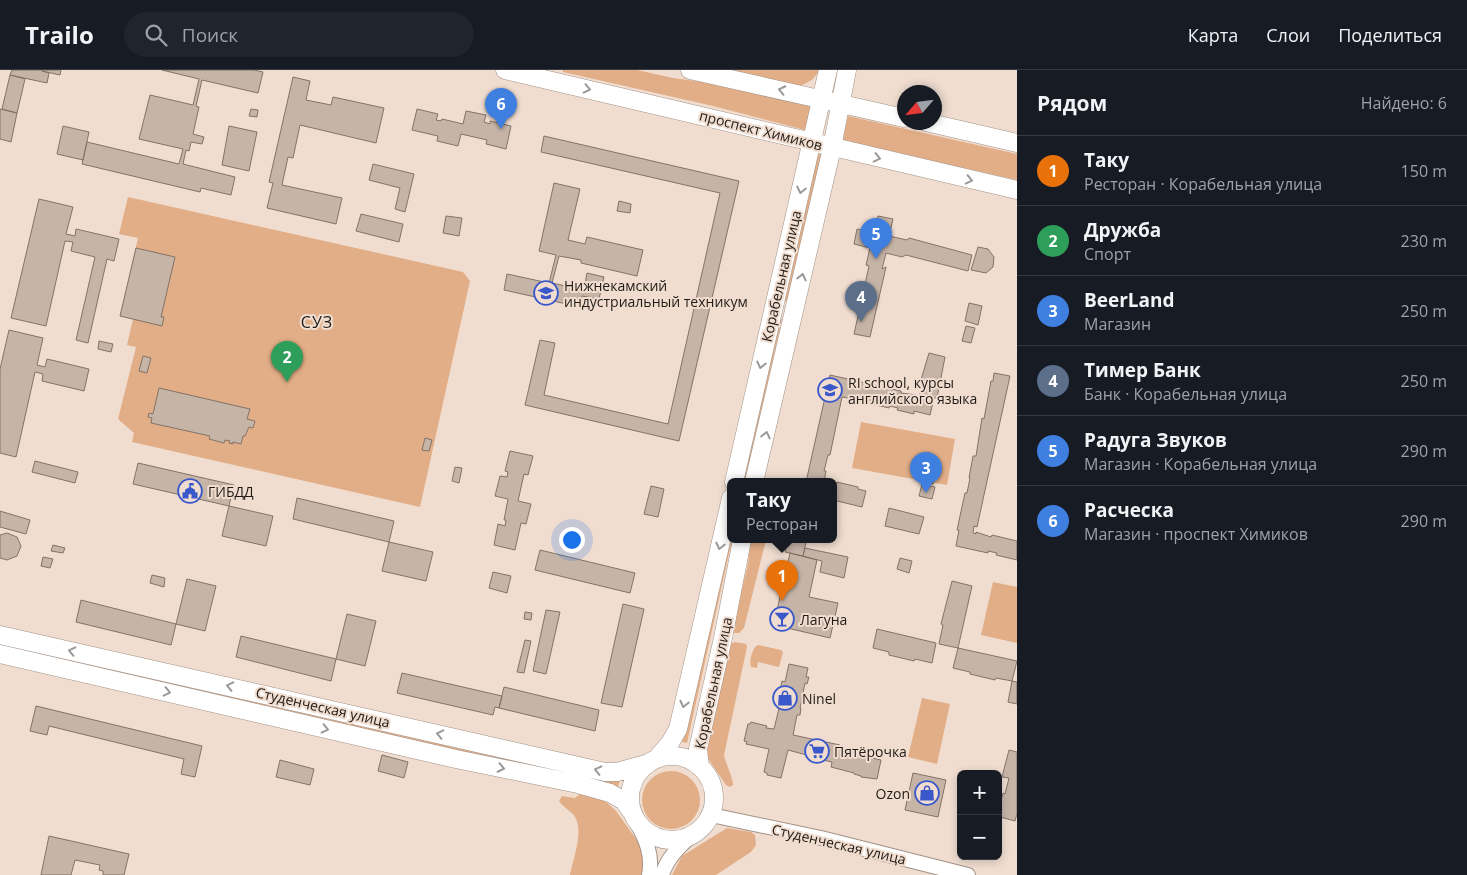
<!DOCTYPE html>
<html lang="ru">
<head>
<meta charset="utf-8">
<style>
  :root { --surface:#171b24; --page:#20242c; --text:#f1f3f6; --muted:#9ea1a6; --line:#363941; --accent:#8c9099 }
  body { margin:0; font-family:"Open Sans",sans-serif; background:var(--page); color:var(--text) }
  .controls { position:absolute; right:15px; bottom:15px; display:grid; overflow:hidden; border-radius:8px; box-shadow:0 2px 8px #0003 }
  .controls button { width:45px; height:45px; display:grid; place-items:center; padding:0; border:0; border-bottom:1px solid var(--line); background:var(--surface); color:var(--text); font:25px sans-serif }
  .compass { position:absolute; left:897px; top:15px; width:45px; height:45px; border-radius:50%; background:var(--surface); box-shadow:0 2px 8px #0003; rotate:242deg }
  .you { position:absolute; left:571px; top:469px; width:18px; height:18px; margin:-12px; border:4px solid #fff; border-radius:50%; background:#1a73e8; box-shadow:0 0 0 8px #1a73e833 }
  .badge { display:grid; place-items:center; width:32px; height:32px; border-radius:50%; background:var(--accent); color:#fff; font-size:16px; font-weight:700 }
  .pin { position:absolute; translate:-50% -41px; filter:drop-shadow(0 1px 2px #0008) }
  .pin::after { content:''; position:absolute; top:26px; width:18px; height:15px; background:inherit; clip-path:polygon(0 0,100% 0,50% 100%) }
  .popup { position:absolute; left:727px; top:408px; width:110px; height:65px; box-sizing:border-box; display:grid; place-content:center; border-radius:8px; background:var(--surface); filter:drop-shadow(0 1px 4px #0005); font-size:16px; white-space:nowrap; color:var(--muted) }
  .popup b { font-size:19px; color:var(--text) }
  .popup::after { content:''; position:absolute; left:50%; top:100%; margin-left:-10px; border:10px solid transparent; border-top-color:var(--surface) }
  .list { margin:0; padding:0; list-style:none }
  h2 { display:flex; justify-content:space-between; align-items:center; height:65px; margin:0; padding:0 20px; font-size:21px }
  h2 small { font-size:16px; font-weight:400; color:var(--muted) }
  .list li { display:grid; grid-template-columns:32px 1fr auto; gap:15px; align-items:center; box-sizing:border-box; height:70px; padding:0 20px; border-top:1px solid var(--line) }
  .list b { display:block; font-size:19px; white-space:nowrap }
  .list p { margin:0; font-size:16px; white-space:nowrap; color:var(--muted) }
  .list em { font-size:16px; font-style:normal; color:var(--muted) }
  .icon { flex:none; width:28px; height:28px; fill:none; stroke:currentColor; stroke-width:2; stroke-linecap:round; stroke-linejoin:round }
  .map { position:relative; flex:none; width:1017px; height:805px; overflow:hidden }
  header { display:flex; align-items:center; gap:30px; box-sizing:border-box; height:70px; padding:0 25px; background:var(--surface); border-bottom:1px solid var(--line) }
  header strong { font-size:24px }
  nav { display:flex; gap:28px; margin-inline-start:auto; font-size:18px }
  .search { width:350px; height:45px; background:var(--page); display:flex; align-items:center; gap:12px; box-sizing:border-box; padding:0 18px; border-radius:28px; color:var(--muted); font-size:19px }
  main { display:flex }
  aside { flex:1; background:var(--surface) }
  .map>svg:first-child { display:block }
</style>
</head>
<body>
<header>
<strong>Trailo</strong>
<div class="search"><svg class="icon" aria-label="search" viewBox="0 0 24 24"><circle cx="10" cy="10" r="6"/><path d="M15 15l6 6"/></svg>Поиск</div>
<nav><a>Карта</a><a>Слои</a><a>Поделиться</a></nav>
</header>
<main>
<div class="map">
<svg width="1017" height="805" viewBox="0 0 1017 805">
  <rect width="100%" height="100%" fill="#f0ddd0"/>
  <path fill="#e2ae87" d="M563,0H637L673,8L718,14L811,37L805,60L713,36L563,2Z
    M726,0H820L812,10L800,16Z
    M848,46L1017,84V110L842,71Z
    M818,84L822,85L789,232L785,231Z
    M128,127L463,202L470,211L420,437L132,372L134,363L118,349L136,277L127,275L133,249L120,246L138,168L119,164Z
    M777,247L782,249L745,412H740Z
    M861,352L955,369L947,415L852,398Z
    M731,454V470H732L687,673L682,672Z
    M749,470H766L744,558L739,563H734L730,558C737,531 752,496 749,470Z
    M993,512L1017,517V573L981,565Z
    M0,570L142,605V609L0,579Z
    M735,572L746,574L747,577L724,685C726,695 733,707 733,715L730,717L726,715L707,687L704,666L728,575Z
    M759,575L781,580L783,582L779,597L758,592L757,598L751,597C749,590 752,581 756,576Z
    M151,605L620,710L618,717L149,612Z
    M922,628L950,634L937,694L908,687Z
    M642 730a29 29 0 1 1 58 0a29 29 0 1 1-58 0Z
    M580,724L605,731L616,741L641,776L647,805H570C573,789 584,761 575,747C571,741 563,737 559,731L562,726L575,728Z
    M727,758L751,762L755,765L756,775L751,782L716,805H672L682,786Z"/>
  <path fill="#c6b4a7" stroke="#837367" d="M12,0H43L42,1L49,3L47,13L10,5Z
    M43,0H61L60,5L42,1Z
    M162,0H254L263,2L258,23L202,10L196,36L199,37L193,64L204,67L202,74L191,72L189,81L186,80L183,94L235,107L231,125L201,118L200,122L82,94L87,72L179,94L183,79L139,69L150,25L193,35L199,9Z
    M10,5L25,9L17,43L2,39Z
    M293,7L310,11L306,30L331,35L333,27L384,38L376,73L300,55L293,88L288,87L282,115L342,128L336,154L267,138L273,113L269,112Z
    M0,39L17,43L11,72L0,69Z
    M251,39L258,40L257,47L249,46Z
    M417,39L438,44L436,50L441,51L442,49L463,54L466,41L486,45L484,52L490,54V51L511,56L506,79L486,74L487,70L461,64L458,76L437,71L438,66L412,60Z
    M63,56L89,62L83,90L57,84Z
    M229,56L257,62L249,101L222,95Z
    M544,66L739,111L679,371L525,335L540,270L555,273L544,325L668,354L720,123L541,82Z
    M373,94L414,104L405,142L395,139L400,118L369,110Z
    M554,113L580,119L568,170L585,174L587,167L643,180L637,206L581,193V190L559,186L552,213L584,220L587,203L604,207L599,229L582,226L580,237L504,220L507,204L549,213L556,185L539,181Z
    M39,129L73,137L66,164L75,166L76,159L119,169L114,191L107,189L88,273L76,270L95,187L71,181L73,172L65,171L46,256L11,248Z
    M619,131L631,134L630,143L617,141Z
    M361,144L403,154L399,172L356,161Z
    M446,146L462,148L459,166L443,163Z
    M878,146L893,149L889,166L907,170L909,168L972,185L968,201L906,185L902,187L886,183L882,199L886,197L870,267L854,264L869,196L866,195L870,178L854,174L857,159L874,163Z
    M978,177L988,179L994,187L993,197L986,203L971,200Z
    M136,178L175,187L161,247H164L162,256L120,246Z
    M969,233L982,236L978,255L965,251Z
    M966,256L975,258L971,273L962,271Z
    M9,260L43,268L37,295L45,297L47,289L89,299L84,321L42,311L43,304L35,302L16,387L0,383V299Z
    M99,271L113,274L111,282L98,279Z
    M929,283L945,287L937,328H934L930,345L914,341V344L897,340L898,338L890,336L889,338L868,333V331L842,327L830,385H828L824,401H826L824,412H825H806L830,305L901,321V323L916,325V327L919,328L922,314L920,313Z
    M143,286L151,288L147,303L139,301Z
    M994,303L1010,306L977,457L974,456L973,463L976,464V462L991,467L992,465L1017,471V490L996,485L997,483L988,481V483L956,476L959,460H957L965,423H967L970,408H969L973,386H976L982,348L984,349L991,311H993Z
    M159,318L250,339L247,349L255,351L253,358L249,357L245,366H243L241,374L233,372V374L229,373L230,371L225,370L224,373L209,369L210,366L151,353L152,348L148,347L149,343L153,344Z
    M425,368L432,370L429,381L422,380Z
    M510,381L533,386L528,405L524,404L518,431L531,434L526,454L521,453L515,480L494,475L498,454L505,456L506,450H504L508,429L495,426L500,406L507,407L508,402L505,401Z
    M35,391L78,402L75,413L32,402Z
    M138,393L234,415L229,436L133,414Z
    M455,397L462,398L459,413L452,411Z
    M923,400L935,403L933,414L921,411Z
    M837,412L858,417V419L866,421L862,437L833,430V414L836,415Z
    M922,414L935,417L932,429L919,426Z
    M651,416L664,419L658,447L644,444Z
    M297,428L394,451L389,472L293,449Z
    M229,436L273,446L266,476L222,466Z
    M889,438L924,447L919,464L885,456Z
    M0,441L30,450L26,464L0,457Z
    M7,463L17,467L21,476L17,486L7,490L0,488V465Z
    M788,470L806,472L803,486L785,482Z
    M389,472L433,482L426,511L382,501Z
    M53,475L65,478L63,483L51,481Z
    M805,478L848,487L844,508L820,502L822,491L803,486Z
    M540,480L635,503L630,523L535,500Z
    M790,483L817,490L809,527L838,533L830,568L787,558L785,552L779,553L775,549Z
    M43,487L53,489L50,498L41,496Z
    M900,488L912,491L909,503L897,499Z
    M493,502L511,506L507,523L489,518Z
    M152,505L165,508L164,517L150,513Z
    M187,509L216,516L205,561L176,554Z
    M952,511L972,516L958,578L939,574L943,555L941,554Z
    M81,530L176,554L171,575L76,552Z
    M623,534L644,539L622,637L601,633Z
    M546,540L560,542L546,604L533,601Z
    M525,542L532,543L531,550L524,549Z
    M347,544L376,551L365,596L336,589Z
    M877,559L936,573L932,593L915,589L914,591L889,585V582L873,578Z
    M241,566L336,589L331,611L236,587Z
    M525,570L531,571L524,603L517,602Z
    M958,578L1017,591L1012,611L996,608L995,610L970,604V602L953,598Z
    M789,594L808,598L806,607H809L807,614L805,613L800,638H801L800,645H797L793,665L840,675L839,677L864,683L863,686L881,690L877,709L861,707V706L854,704V703L831,697L832,692L823,690L822,692L817,690L818,688L788,680L781,708L767,705V703L764,702L769,679L746,674L747,672L744,671L748,654H750L751,652L767,656L766,658L774,659L781,630L778,629L782,611L785,612Z
    M402,603L502,626L499,638L495,637L493,645L397,623Z
    M1012,611L1017,612V634L1008,632Z
    M504,617L599,640L595,661L499,638Z
    M36,636L202,676L195,707L181,704L184,689L49,656L47,665L30,661Z
    M1009,680L1017,682V744L1015,751L1000,747L1002,739H999L1003,723L1005,724L1009,708L1002,707Z
    M382,685L408,692L404,708L378,701Z
    M280,690L314,699L310,715L276,707Z
    M913,703L946,710L938,747L905,740Z
    M49,766L129,784L124,805H103V801L99,800L100,795L75,790L71,805H41Z"/>
  <g fill="none" stroke-linecap="round" stroke-linejoin="round">
    <g stroke="#a39286" stroke-width="16">
      <path id="minor" d="M711,745L821,768L968,805
        M637,753C646,770 653,785 649,805
        M662,805C667,788 679,777 692,765"/>
    </g>
    <g stroke="#a39286" stroke-width="19">
      <path id="major" d="M505,0L1017,120
        M690,0L904,48
        M926,52L1017,73
        M734,412L828,0
        M754,412L832,78L847,0
        M0,565L605,702H617L646,694
        M0,584L456,689L578,714L610,723L624,731L631,741
        M630 728a42 42 0 1 1 84 0a42 42 0 1 1-84 0Z
        M657,688L670,673L678,659L731,428
        M700,697L698,679L723,568L742,470"/>
    </g>
    <use href="#minor" stroke="#fff" stroke-width="14"/>
    <use href="#major" stroke="#fff" stroke-width="18"/>
  </g>
  <defs><path id="oneway-chevron" d="M-2-3.5L2.5 0L-2 3.5" fill="none" stroke-width="1.6" stroke-linecap="round" stroke-linejoin="round" transform="scale(1.25)"/></defs>
  <g stroke="#9b9896">
    <use href="#oneway-chevron" transform="translate(587 19) rotate(13)"/>
    <use href="#oneway-chevron" transform="translate(782 20) rotate(-168)"/>
    <use href="#oneway-chevron" transform="translate(877 88) rotate(13)"/>
    <use href="#oneway-chevron" transform="translate(969 110) rotate(13)"/>
    <use href="#oneway-chevron" transform="translate(801 120) rotate(102)"/>
    <use href="#oneway-chevron" transform="translate(802 207) rotate(-77)"/>
    <use href="#oneway-chevron" transform="translate(761 295) rotate(103)"/>
    <use href="#oneway-chevron" transform="translate(766 365) rotate(-77)"/>
    <use href="#oneway-chevron" transform="translate(720 476) rotate(103)"/>
    <use href="#oneway-chevron" transform="translate(72 581) rotate(-167)"/>
    <use href="#oneway-chevron" transform="translate(230 616) rotate(-167)"/>
    <use href="#oneway-chevron" transform="translate(167 622) rotate(13)"/>
    <use href="#oneway-chevron" transform="translate(684 634) rotate(103)"/>
    <use href="#oneway-chevron" transform="translate(325 659) rotate(13)"/>
    <use href="#oneway-chevron" transform="translate(440 664) rotate(-167)"/>
    <use href="#oneway-chevron" transform="translate(501 698) rotate(12)"/>
    <use href="#oneway-chevron" transform="translate(598 700) rotate(-167)"/>
  </g>
  <defs>
    <g id="university-ring" transform="scale(1.25)"><circle r="9.5" fill="#f0ddd0" stroke="#3a58ca" stroke-width="1.5"/><path d="M0-5L7-2L0 1L-7-2ZM-4 1L0 2.5L4 1V4Q0 6-4 4Z" fill="#3a58ca"/></g>
    <g id="school-ring" transform="scale(1.25)"><circle r="9.5" fill="#f0ddd0" stroke="#3a58ca" stroke-width="1.5"/><path d="M0-5L7-2L0 1L-7-2ZM-4 1L0 2.5L4 1V4Q0 6-4 4Z" fill="#3a58ca"/></g>
    <g id="civic-ring" transform="scale(1.25)"><circle r="9.5" fill="#f0ddd0" stroke="#3a58ca" stroke-width="1.5"/><path d="M-.6-6.5H3V-4.5H.6V-3L4-1V1h2V6H-6V1h2V-1L-.6-3ZM-1.2 2.5V6h2.4V2.5Z" fill="#3a58ca"/></g>
    <g id="bar-ring" transform="scale(1.25)"><circle r="9.5" fill="#f0ddd0" stroke="#3a58ca" stroke-width="1.5"/><path d="M-6-5H6L.8 .8V4.5H3.5V6h-7V4.5H-.8V.8Z" fill="#3a58ca"/></g>
    <g id="shop-ring" transform="scale(1.25)"><circle r="9.5" fill="#f0ddd0" stroke="#3a58ca" stroke-width="1.5"/><path d="M-5-2.5h2.3a2.7 3.5 0 0 1 5.4 0H5L5.5 6h-11ZM-1.5-2.5h3a1.5 2.3 0 0 0-3 0Z" fill="#3a58ca"/></g>
    <g id="supermarket-ring" transform="scale(1.25)"><circle r="9.5" fill="#f0ddd0" stroke="#3a58ca" stroke-width="1.5"/><path d="M-6-5.5h2.5l.6 2H6L4.5 2H-2.5L-4.4-4H-6ZM-1.5 3.2a1.3 1.3 0 1 0 .1 0ZM3 3.2a1.3 1.3 0 1 0 .1 0Z" fill="#3a58ca"/></g>
  </defs>
  <g fill-rule="evenodd">
    <use href="#university-ring" x="546" y="223"/>
    <use href="#school-ring" x="830" y="320"/>
    <use href="#civic-ring" x="190" y="421"/>
    <use href="#bar-ring" x="782" y="549"/>
    <use href="#shop-ring" x="785" y="628"/>
    <use href="#supermarket-ring" x="817" y="681"/>
    <use href="#shop-ring" x="927" y="723"/>
  </g>
  <g text-anchor="middle" dominant-baseline="central" stroke-width="4" stroke-linejoin="round" paint-order="stroke">
    <g font-size="14" fill="#211b16" stroke="#f0ddd0">
      <text transform="translate(761 60) rotate(14)">проспект Химиков</text>
      <text transform="translate(781 206) rotate(-77)">Корабельная улица</text>
      <text transform="translate(713 613) rotate(-78)">Корабельная улица</text>
      <text transform="translate(323 637) rotate(13)">Студенческая улица</text>
      <text transform="translate(839 774) rotate(13)">Студенческая улица</text>
    </g>
    <g font-size="14" fill="#211b16" stroke="#f0ddd0" text-anchor="start">
      <text x="564" y="215">Нижнекамский<tspan x="564" dy="16">индустриальный техникум</tspan></text>
      <text x="848" y="312">RI school, курсы<tspan x="848" dy="16">английского языка</tspan></text>
      <text x="208" y="421">ГИБДД</text>
      <text x="800" y="549">Лагуна</text>
      <text x="802" y="628">Ninel</text>
      <text x="834" y="681">Пятёрочка</text>
      <text x="910" y="723" text-anchor="end">Ozon</text>
    </g>
    <g font-size="16" letter-spacing="1" fill="#211b16" stroke="#f0ddd0">
      <text x="317" y="252">СУЗ</text>
    </g>
  </g>
</svg>
<div class="controls">
<button>+</button>
<button>−</button>
</div>
<svg class="compass" viewBox="-18 -18 36 36"><path d="M0-13l5 13h-10z" fill="#e53935"/><path d="M0 13l5-13h-10z" fill="#9ea1a6"/></svg>
<div class="you"></div>
<div class="pin badge" style="left:782px;top:531px;background:#e8710a">1</div>
<div class="popup"><b>Таку</b>Ресторан</div>
<div class="pin badge" style="left:287px;top:312px;background:#2e9e5b">2</div>
<div class="pin badge" style="left:926px;top:423px;background:#3f7fe0">3</div>
<div class="pin badge" style="left:861px;top:252px;background:#5c6f8a">4</div>
<div class="pin badge" style="left:876px;top:189px;background:#3f7fe0">5</div>
<div class="pin badge" style="left:501px;top:59px;background:#3f7fe0">6</div>
</div>
<aside>
<h2>Рядом<small>Найдено: 6</small></h2>
<ul class="list">
<li><span class="badge" style="background:#e8710a">1</span><div><b>Таку</b><p>Ресторан · Корабельная улица</p></div><em>150 m</em></li>
<li><span class="badge" style="background:#2e9e5b">2</span><div><b>Дружба</b><p>Спорт</p></div><em>230 m</em></li>
<li><span class="badge" style="background:#3f7fe0">3</span><div><b>BeerLand</b><p>Магазин</p></div><em>250 m</em></li>
<li><span class="badge" style="background:#5c6f8a">4</span><div><b>Тимер Банк</b><p>Банк · Корабельная улица</p></div><em>250 m</em></li>
<li><span class="badge" style="background:#3f7fe0">5</span><div><b>Радуга Звуков</b><p>Магазин · Корабельная улица</p></div><em>290 m</em></li>
<li><span class="badge" style="background:#3f7fe0">6</span><div><b>Расческа</b><p>Магазин · проспект Химиков</p></div><em>290 m</em></li>
</ul>
</aside>
</main>
</body>
</html>
